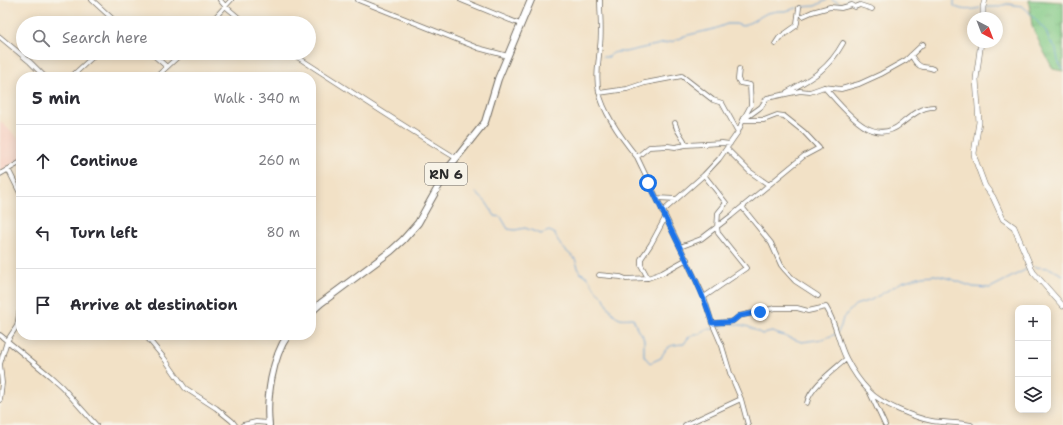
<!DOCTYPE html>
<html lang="en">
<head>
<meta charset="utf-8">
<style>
  :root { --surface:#fff; --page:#f2f2f3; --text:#2b2b33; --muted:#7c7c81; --line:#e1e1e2 }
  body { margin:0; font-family:"Shantell Sans",sans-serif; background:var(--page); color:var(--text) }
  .controls { position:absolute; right:12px; bottom:12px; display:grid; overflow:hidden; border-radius:8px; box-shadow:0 2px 10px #0003 }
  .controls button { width:36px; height:36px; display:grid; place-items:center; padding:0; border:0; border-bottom:1px solid var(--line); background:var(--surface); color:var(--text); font:20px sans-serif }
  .compass { position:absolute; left:967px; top:12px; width:36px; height:36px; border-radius:50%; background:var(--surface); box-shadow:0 2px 10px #0003; rotate:138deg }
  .stop { position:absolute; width:12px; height:12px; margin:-9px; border:3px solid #1a73e8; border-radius:50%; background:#fff }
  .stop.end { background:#1a73e8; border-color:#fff; box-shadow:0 1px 4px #0008 }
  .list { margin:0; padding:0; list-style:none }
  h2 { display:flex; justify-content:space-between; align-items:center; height:52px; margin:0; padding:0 16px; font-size:17px }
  h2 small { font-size:13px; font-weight:400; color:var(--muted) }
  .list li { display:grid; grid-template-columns:26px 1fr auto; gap:12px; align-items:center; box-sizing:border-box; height:72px; padding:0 16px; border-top:1px solid var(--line) }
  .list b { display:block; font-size:15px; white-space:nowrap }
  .list em { font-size:13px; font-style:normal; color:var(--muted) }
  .icon { flex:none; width:22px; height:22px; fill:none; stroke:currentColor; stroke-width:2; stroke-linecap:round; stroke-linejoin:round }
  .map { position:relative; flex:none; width:1063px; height:425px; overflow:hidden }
  .search { position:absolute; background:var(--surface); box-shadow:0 2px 10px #0003; left:16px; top:16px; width:300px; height:44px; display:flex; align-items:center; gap:10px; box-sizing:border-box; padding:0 14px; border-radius:22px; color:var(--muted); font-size:15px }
  .panel { position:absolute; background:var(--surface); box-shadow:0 2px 10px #0003; left:16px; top:72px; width:300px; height:268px; border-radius:16px }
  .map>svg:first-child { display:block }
</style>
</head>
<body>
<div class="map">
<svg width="1063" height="425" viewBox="0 0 1063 425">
  <defs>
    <pattern id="grass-tufts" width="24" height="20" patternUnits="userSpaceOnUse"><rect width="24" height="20" fill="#83cb87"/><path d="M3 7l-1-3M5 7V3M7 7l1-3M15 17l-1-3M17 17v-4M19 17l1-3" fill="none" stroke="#71ae75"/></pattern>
  </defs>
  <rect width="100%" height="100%" fill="#f7f3e8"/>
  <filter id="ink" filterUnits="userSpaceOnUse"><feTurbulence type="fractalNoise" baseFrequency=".025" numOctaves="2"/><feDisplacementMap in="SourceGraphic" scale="8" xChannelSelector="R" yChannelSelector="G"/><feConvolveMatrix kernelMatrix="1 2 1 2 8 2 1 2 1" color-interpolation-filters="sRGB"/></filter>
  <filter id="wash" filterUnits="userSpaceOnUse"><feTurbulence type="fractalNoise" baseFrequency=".012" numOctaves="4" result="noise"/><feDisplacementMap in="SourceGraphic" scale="16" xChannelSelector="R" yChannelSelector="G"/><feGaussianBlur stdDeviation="0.9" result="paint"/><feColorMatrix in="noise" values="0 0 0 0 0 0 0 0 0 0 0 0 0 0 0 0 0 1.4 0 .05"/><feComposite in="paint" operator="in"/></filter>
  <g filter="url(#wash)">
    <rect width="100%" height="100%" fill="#f2e1c6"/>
    <path fill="#f6d2c4" d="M0,121L21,141V159L0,172Z"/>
    <path fill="url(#grass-tufts)" stroke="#577b59" d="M1029,0L1063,2V71L1053,69L1041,46L1032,26Z"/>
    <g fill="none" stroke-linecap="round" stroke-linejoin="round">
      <path stroke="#669fd5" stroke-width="1" d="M832,0C841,2 839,8 848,0
        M954,0V6C962,11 971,10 980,8
        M801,7L815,6L827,0
        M985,7H996L1007,4L1022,6L1026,9L1046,31L1049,40L1056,49L1058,61L1063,70
        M603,57H609C613,51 618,52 625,52L674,41L684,36L714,29L727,24H736L742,26L751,22L767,13L778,11H785L797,8
        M476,193L486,202L495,216L501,217L508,229L515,230L525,228L541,234L549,231L554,233L561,246L575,259L580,273C589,275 591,283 596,290C598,293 601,294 603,296C607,304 611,315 620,318C624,319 629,318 633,318L638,331L642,334L644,340V356L650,363L661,358C667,345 671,345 684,344L688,338L694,334H699L707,329H714
        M1034,267L1049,268L1063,275
        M717,328L730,324H736L749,327L762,334L772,332L802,342L823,339L836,334
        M838,332L841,326L843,318L855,305L871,300L902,282L922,276L935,275L951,279L973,287L990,288L1029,268"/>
    </g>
  </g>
  <g filter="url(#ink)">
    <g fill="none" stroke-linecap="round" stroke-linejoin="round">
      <g stroke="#716b61" stroke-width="5.5">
        <path id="minor" d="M92,0L117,23
          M220,0L225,6L245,23
          M358,0L478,48L508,56
          M461,0L520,24
          M600,0C600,15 602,31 600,46C599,61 595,76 599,92C604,114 623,140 637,157L704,297L712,323L722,346L730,373L741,399L748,425
          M803,16L812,12L830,7L841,8L852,5L855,7L860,5L872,9
          M210,23L231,0
          M0,37L30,62L45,77
          M775,44L779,38L796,26L797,23L799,8
          M151,53L167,67
          M291,53C346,88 400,124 456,158
          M911,55C914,60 917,66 923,67C928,68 929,67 933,69
          M739,69L738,79L740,83L750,85L751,105L744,118
          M71,77L97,53
          M156,77L182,53
          M824,87C843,107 871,149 901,124C911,116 921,107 934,107
          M787,92C812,78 828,70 843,43
          M599,93L627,89L645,83L682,76L713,100L722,103L738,132
          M675,123C677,134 683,135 686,145
          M727,149L749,171L769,185
          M637,157L649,147L668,146L675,147L686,145L722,143L730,144
          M8,169L21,195
          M0,174L21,162
          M704,175L726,203L718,213L717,228L718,233L746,268L704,297
          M657,198L676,199
          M742,207L771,243L781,265L785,270L795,281L818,296
          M662,212L704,175L719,159L738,132L743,120L761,107L767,98L800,91L810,92L824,87L841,89L859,84L881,74L906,60L923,44
          M680,247L701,239L731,216L804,156L819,148L804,132L784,116L777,115L764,120H744
          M599,275L621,277L626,279L648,278L662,273L687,259
          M648,278L641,265V259L651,244L665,218
          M712,323L729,322L733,321L739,316L775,308H797L808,311L826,307C836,323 838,342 846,358C852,370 860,382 869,391C881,404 915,418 932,421C945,423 958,422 971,425
          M0,335L50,376L62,387L96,425
          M145,335L164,358L185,388L216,408L232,421L235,425
          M870,393L885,425
          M0,400L2,383L0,364L7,341L17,326L21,303
          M807,403C810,387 834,370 846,359
          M243,425L256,422L268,423
          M685,425L741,399"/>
      </g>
      <g stroke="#716b61" stroke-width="6">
        <path id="tertiary" d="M983,18V7L985,0
          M981,42L976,79L979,122L974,153L975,159L985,186L993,197L1003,219L1014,227L1033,272L1063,306"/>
      </g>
      <g stroke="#716b61" stroke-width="8">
        <path id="primary" d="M311,312L321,303L391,251L403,240L418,223L450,166L485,122L498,79L531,0
          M269,425C266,399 272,357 288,335"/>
      </g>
      <use href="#minor" stroke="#fff" stroke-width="4"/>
      <use href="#tertiary" stroke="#fff" stroke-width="5"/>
      <use href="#primary" stroke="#fff" stroke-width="6"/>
    </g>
  </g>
  <g fill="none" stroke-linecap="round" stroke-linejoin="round" filter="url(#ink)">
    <path stroke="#1a73e8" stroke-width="5" d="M648,183C656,195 660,207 666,219C683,254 701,286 712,323L729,322L733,321L739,316L760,312"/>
  </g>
  <g text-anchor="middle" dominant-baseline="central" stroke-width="4" stroke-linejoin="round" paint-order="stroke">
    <rect fill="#f7f3e8" stroke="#686764" stroke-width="1" x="425" y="163" width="42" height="22" rx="3"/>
    <g font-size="13" font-weight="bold" fill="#2b2b2b">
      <text x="446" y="174">RN 6</text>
    </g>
  </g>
</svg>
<div class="controls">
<button>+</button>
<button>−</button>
<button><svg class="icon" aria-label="layers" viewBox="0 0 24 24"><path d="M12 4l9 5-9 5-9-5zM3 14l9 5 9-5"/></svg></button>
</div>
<svg class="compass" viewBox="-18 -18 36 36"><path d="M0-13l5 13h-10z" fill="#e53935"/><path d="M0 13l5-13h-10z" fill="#7c7c81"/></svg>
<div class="stop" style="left:648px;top:183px"></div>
<div class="stop end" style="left:760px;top:312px"></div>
<div class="search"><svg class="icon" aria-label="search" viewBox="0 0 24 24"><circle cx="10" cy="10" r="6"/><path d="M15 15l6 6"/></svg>Search here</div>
<section class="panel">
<h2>5 min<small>Walk · 340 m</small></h2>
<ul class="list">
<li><svg class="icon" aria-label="ahead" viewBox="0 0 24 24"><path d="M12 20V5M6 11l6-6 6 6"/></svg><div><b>Continue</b></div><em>260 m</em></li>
<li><svg class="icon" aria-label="left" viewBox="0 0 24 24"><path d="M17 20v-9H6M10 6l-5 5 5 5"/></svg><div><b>Turn left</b></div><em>80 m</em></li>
<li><svg class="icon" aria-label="arrive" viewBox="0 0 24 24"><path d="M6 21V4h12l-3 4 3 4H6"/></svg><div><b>Arrive at destination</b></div></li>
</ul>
</section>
</div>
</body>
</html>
